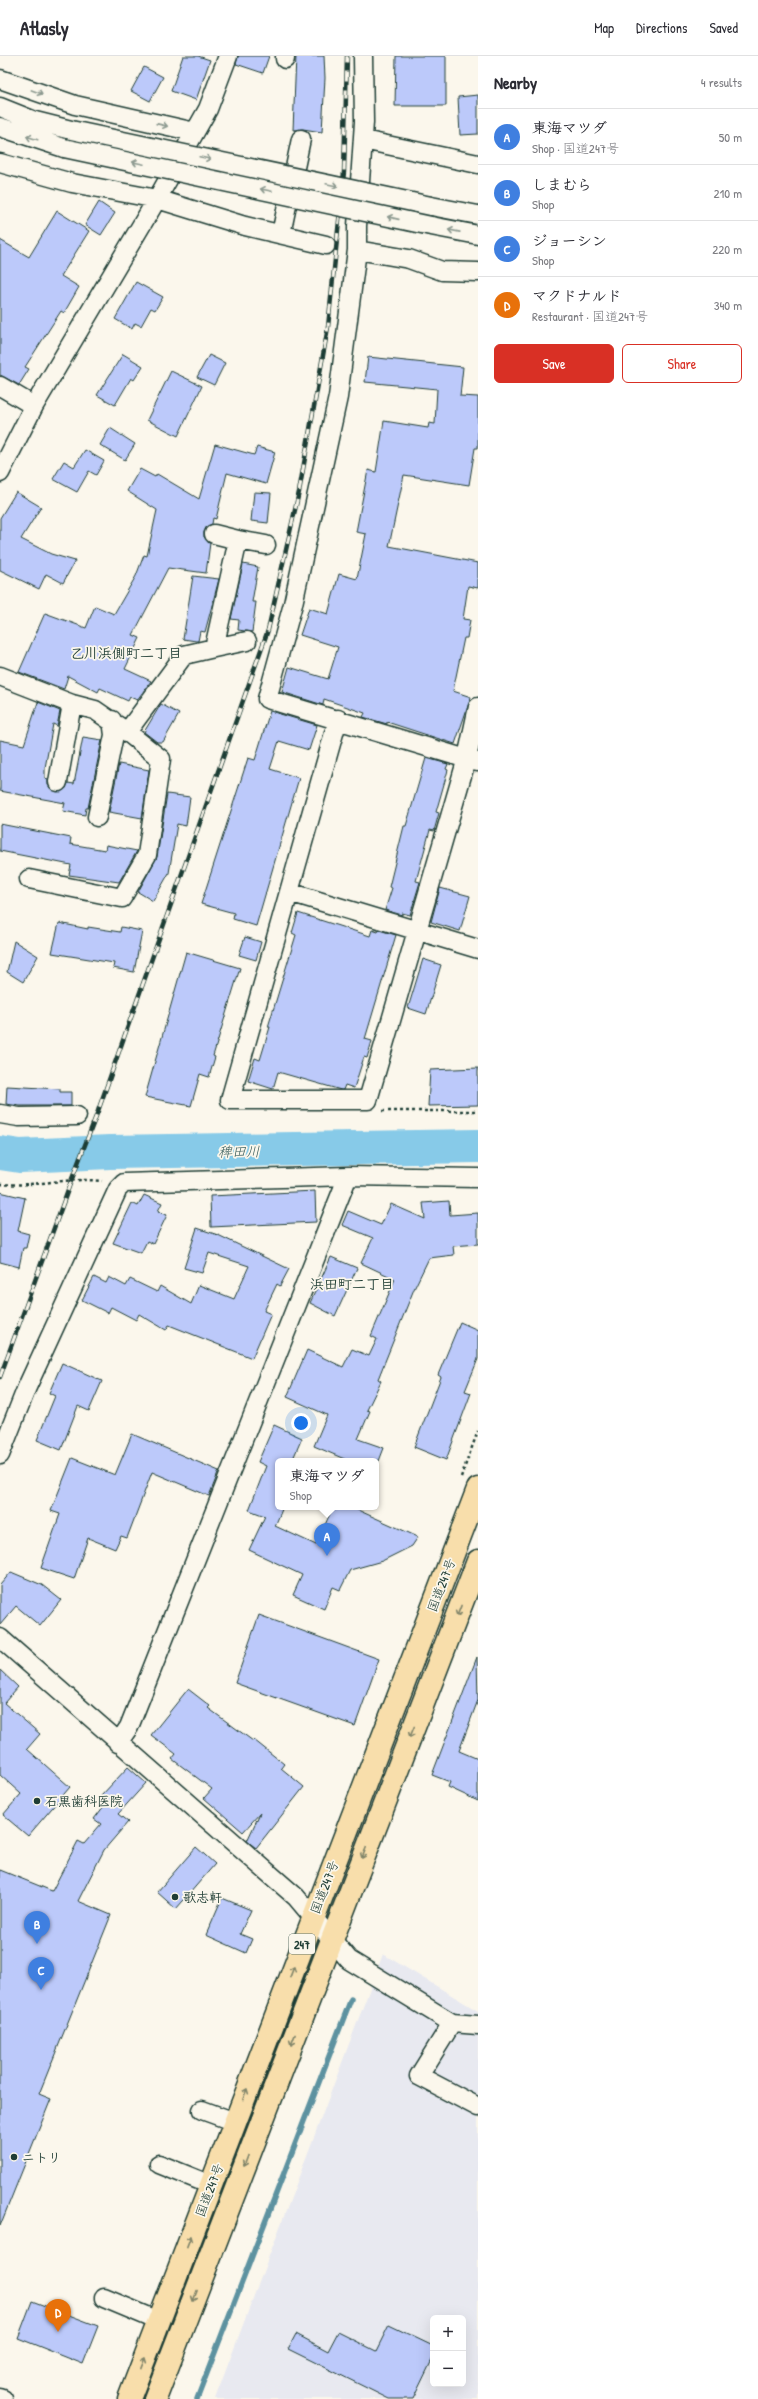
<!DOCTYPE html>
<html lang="en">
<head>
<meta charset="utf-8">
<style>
  :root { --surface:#fff; --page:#f7f7f7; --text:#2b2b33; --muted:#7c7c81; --line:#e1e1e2; --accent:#d93025 }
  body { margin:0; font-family:"Patrick Hand","Klee One",sans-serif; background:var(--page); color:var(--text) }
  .controls { position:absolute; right:12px; bottom:12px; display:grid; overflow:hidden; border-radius:6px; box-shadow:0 4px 16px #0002 }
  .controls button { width:36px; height:36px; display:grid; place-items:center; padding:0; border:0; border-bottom:1px solid var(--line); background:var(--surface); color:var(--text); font:20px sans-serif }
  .you { position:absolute; left:301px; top:1367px; width:14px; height:14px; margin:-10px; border:3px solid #fff; border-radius:50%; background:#1a73e8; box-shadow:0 0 0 6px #1a73e833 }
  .badge { display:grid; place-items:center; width:26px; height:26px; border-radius:50%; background:var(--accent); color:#fff; font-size:13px; font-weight:700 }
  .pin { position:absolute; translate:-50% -33px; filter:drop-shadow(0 1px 2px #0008) }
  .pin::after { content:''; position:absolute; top:21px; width:14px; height:12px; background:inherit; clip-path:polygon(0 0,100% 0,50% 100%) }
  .popup { position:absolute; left:275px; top:1402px; width:104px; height:52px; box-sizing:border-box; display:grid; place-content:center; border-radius:6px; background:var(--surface); filter:drop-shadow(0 1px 3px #0005); font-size:13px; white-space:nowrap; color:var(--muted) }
  .popup b { font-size:15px; color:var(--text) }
  .popup::after { content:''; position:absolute; left:50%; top:100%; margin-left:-8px; border:8px solid transparent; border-top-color:var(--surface) }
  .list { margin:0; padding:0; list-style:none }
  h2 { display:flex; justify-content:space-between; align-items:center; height:52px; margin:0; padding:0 16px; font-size:17px }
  h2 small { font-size:13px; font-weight:400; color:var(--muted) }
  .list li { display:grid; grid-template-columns:26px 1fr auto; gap:12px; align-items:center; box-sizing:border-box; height:56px; padding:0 16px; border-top:1px solid var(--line) }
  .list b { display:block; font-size:15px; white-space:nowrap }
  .list p { margin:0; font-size:13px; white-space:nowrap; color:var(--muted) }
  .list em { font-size:13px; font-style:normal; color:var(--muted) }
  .actions { display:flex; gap:8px; padding:12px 16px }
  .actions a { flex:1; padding:9px 0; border:1px solid var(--accent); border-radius:6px; text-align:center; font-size:14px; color:var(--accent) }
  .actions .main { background:var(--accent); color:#fff }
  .map { position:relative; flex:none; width:478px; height:2343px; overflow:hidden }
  header { display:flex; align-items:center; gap:24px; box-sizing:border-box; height:56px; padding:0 20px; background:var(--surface); border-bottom:1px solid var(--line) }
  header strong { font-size:19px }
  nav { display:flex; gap:22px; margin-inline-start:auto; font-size:14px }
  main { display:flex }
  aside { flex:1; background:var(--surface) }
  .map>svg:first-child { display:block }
</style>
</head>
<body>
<header>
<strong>Atlasly</strong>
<nav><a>Map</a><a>Directions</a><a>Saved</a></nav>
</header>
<main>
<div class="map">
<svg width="478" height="2343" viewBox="0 0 478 2343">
  <rect width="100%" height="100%" fill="#fbf7ec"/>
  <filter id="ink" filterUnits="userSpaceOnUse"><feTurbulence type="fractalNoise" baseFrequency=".025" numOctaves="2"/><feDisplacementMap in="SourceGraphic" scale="8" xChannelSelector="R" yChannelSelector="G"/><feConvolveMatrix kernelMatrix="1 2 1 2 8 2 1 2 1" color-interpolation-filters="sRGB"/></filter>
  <g filter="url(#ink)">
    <path fill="#e8e9f0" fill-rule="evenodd" d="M383,1898L478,1955V2343H215ZM433,2262H463V2328H433Z"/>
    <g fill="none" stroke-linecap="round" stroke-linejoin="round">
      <path stroke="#5d92a0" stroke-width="5.5" d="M197,2343L351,1943"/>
      <path stroke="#87cae8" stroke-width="34" d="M0,1097L20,1100L110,1096L478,1090"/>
    </g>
    <path fill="#bcc9fa" stroke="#1f3d34" d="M183,0H198L210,4L196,44L171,35Z
      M238,0H269L263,17L236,8Z
      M296,0H324L325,22L322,76L303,73L293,74Z
      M396,0H446V50H395Z
      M144,11L163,21L150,45L131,35Z
      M478,39V78L460,79L458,41Z
      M99,146L115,157L101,179L85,169Z
      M57,155L89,175L61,220L79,231L64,257L61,255L25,311L29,313L19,329L0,319V184L29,201Z
      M136,226L163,241L155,254L151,252L141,270L135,267L132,273L115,263Z
      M123,298L143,310L134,324L131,322L115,349L97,339Z
      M209,299L225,307L214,329L197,321Z
      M368,301L463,311L460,340L478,341V392H475L469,429L404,419L389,490L478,507V532L468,530L463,563L470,564L467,582H464L453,635L471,641L455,688L387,666V668L363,661L365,657L324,643L323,649L282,636L289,611L328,623L338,591L300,579L309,552L328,558L339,518L357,523L366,478L356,476L368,414L376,416L384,365L428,372L429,367L435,368L437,333L365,326Z
      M171,315L202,330L178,380L147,364Z
      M110,372L135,388L125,404L100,389Z
      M215,388L254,399L257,391L275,396L266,428L227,417L216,463L213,462L212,468L207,470L204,476V481L210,487L206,517L168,512L133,579L140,582L125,613L151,625L137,644L130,641L128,645L100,632L98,636L68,620L64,633L19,616L45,557L86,572L95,550L114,558L136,520L144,499L147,500L157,454L127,435L140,413L155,421L157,418L199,443Z
      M85,394L104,405L96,419L89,415L77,436L53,423L64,405L74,411Z
      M16,436L41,451L21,483L51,498L75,505L63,527L46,518L39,533L0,514V462Z
      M254,436L271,437L268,467L251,465Z
      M243,508L258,511L252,546H256L252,576L238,574L239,564L231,563Z
      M193,520L219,523L205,576L200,575L198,585H196L183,583Z
      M38,646L60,655L57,670L53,668L45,712V722L48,723V729L52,734L61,736L66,732L68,727L74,728L83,681L102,684L88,752H86L85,759L63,755L65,747L0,735V684L24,689Z
      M161,648L179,658L163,686H157L144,676Z
      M270,655L317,669L309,694L279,685L270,713L299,722L256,870L233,863L234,857L201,848L248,702L255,704Z
      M426,702L448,708L446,713L448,714L436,756L439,757L434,775L430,774L416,825L420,826L410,859L402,857V859L385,854L392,832L389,831L404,770H406Z
      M119,708L149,714L142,762L109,756Z
      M167,738L190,741L186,770L177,768L169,817L153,845L138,836L157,801Z
      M0,768L71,782L70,788L105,794L106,789L137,795L119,826L69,819L71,809L0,795Z
      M440,832L470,840L460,875L431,866Z
      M298,857L370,880L372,874L378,876L379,874L396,879L365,983L372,985L367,1002L364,1001L354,1032L345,1029L343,1034H341L278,1016L273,1033L248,1025L255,1002L260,1004L270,971H268L296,879L292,877Z
      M59,867L88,873V871L120,876L121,871L142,875L134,916L113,912L114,907L52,897Z
      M245,881L261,886L256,904L239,899Z
      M14,885L38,900L23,926L7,916Z
      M186,896L240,912L213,1000L215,1001L209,1021L200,1018L191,1050L145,1041Z
      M423,903L441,909L426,958L408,952Z
      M478,1012V1049L428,1050L430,1014Z
      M7,1030L60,1033V1036H71V1050H20L6,1048Z
      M315,1135L316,1166L211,1171L210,1140Z
      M0,1136L25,1142L18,1175L29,1178L26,1192H23L19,1211L0,1206Z
      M144,1139L162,1147L158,1155L167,1159L153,1188L147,1185L141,1197L113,1187L132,1147L138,1150Z
      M449,1145L450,1159L478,1157V1188L453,1190L454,1199L429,1202L414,1233L378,1323L381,1325L367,1354L370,1355L358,1383L384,1392L379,1405H349L314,1390L327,1359L287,1341L307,1294L343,1311L352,1293L369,1300L377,1283L371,1280L395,1223L361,1207L373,1182L342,1169L348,1155L381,1169L391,1148L425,1163L423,1147Z
      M197,1172L218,1179L289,1213L280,1230L277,1228L264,1255L271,1258L252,1302L169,1269L166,1274L139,1258L136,1264L111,1251L108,1257L82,1244L94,1221L106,1227L109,1221L126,1230L130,1223L157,1236L160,1230L191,1248L199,1229L234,1243L249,1210L209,1197L202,1217L184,1212Z
      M331,1201L357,1212L335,1260L310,1247Z
      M460,1266L478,1274V1303L465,1335L471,1337L446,1404L414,1391L441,1321L438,1319Z
      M62,1307L102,1325L89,1355L78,1350L61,1394L37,1384L55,1340L49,1337Z
      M274,1369L302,1382L292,1405H278V1451H283L275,1470L316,1489L333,1451H351L418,1481L412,1490L382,1505L350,1514L340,1534L333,1531L324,1553L293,1539L302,1519L249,1494L265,1460L249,1454L266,1410L258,1406Z
      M132,1378L219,1415L209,1440L152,1416L127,1482L121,1480L115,1493L88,1482L74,1523L41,1512L60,1458L51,1455L72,1402L115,1419Z
      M11,1516L42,1529L61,1544L40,1570L16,1550L0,1569V1529Z
      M259,1559L379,1603L355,1670L235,1627Z
      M477,1601L478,1644L459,1695L478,1703V1745L448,1731L450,1726L432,1719Z
      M0,1614L18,1631L4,1647L40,1678L27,1693L70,1731L28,1780L3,1759L21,1738L0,1719Z
      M188,1633L210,1650L208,1652L253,1685L254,1684L284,1708L281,1712L304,1731L256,1792L247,1785L260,1757L243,1776L204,1742L212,1733L172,1703L176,1698L151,1679Z
      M128,1711L146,1727L118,1758L128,1766L104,1794L78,1845L111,1859L39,2038L51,2043L0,2170V1814L52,1835L78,1785L84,1788L101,1768L94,1763L107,1746L101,1740Z
      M196,1791L215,1808L176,1853L157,1836Z
      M222,1842L251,1854L240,1878L252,1883L246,1897L206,1879Z
      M32,2245L98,2270L83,2308L18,2282Z
      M389,2269L433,2290V2302L413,2343H389L288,2293L296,2278L328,2295L338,2276L376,2295Z"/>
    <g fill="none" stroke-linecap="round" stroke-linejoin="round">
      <g stroke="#1f3d34" stroke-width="21">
        <path id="minor" d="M363,0L364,66L357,170V194L338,341L293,548L267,643L477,706
          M285,3V0
          M0,23L75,49L195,76
          M0,51L35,65L71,74
          M0,71L64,92
          M363,84L478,108
          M0,107L72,127L157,143L245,170L326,189
          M431,150L478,159
          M431,170L478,179
          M281,178L301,83
          M357,194L409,203L442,215L478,216
          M0,330L34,350
          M0,417L34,350L157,143L208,53L228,0
          M238,484L266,489
          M214,592L247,585
          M0,620L72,648L95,654L127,676L184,599L214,592L238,484L214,478
          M338,663L230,1044H368L467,702L478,651
          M58,726L72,648
          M97,761L114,679L112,664
          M29,823L122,842L147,799L161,703L127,676
          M289,836L478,893
          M0,1058L19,1061L77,1060
          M0,1399L27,1331L118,1133L124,1127L348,1120
          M0,1582L296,1841L349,1904L452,1967L478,1969
          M118,1687L129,1671L348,1120L478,1122
          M452,1967L419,2020L478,2051
          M202,2054L235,2066
          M159,2108L211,2129
          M104,2242L159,2265
          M0,2342L3,2343"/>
      </g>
      <g stroke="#1f3d34" stroke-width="25">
        <path id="highway" d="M129,2343L478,1433
          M155,2343L478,1505"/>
      </g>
      <path stroke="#1f3d34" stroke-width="2.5" stroke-dasharray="3 3" stroke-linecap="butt" d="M382,1055H478
        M0,1128C34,1131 67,1121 102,1125
        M461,1421L478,1375"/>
      <use href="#minor" stroke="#fbf7ec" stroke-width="18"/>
      <use href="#highway" stroke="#f8deab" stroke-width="22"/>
      <g stroke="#1f3d34" stroke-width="4.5">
        <path id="rail" d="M0,1321L70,1128L98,1055L268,574L299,436L328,271L344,116L347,0"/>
      </g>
      <use href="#rail" stroke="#fbf7ec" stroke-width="3" stroke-dasharray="9" stroke-linecap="butt"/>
      <g stroke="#1f3d34" stroke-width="21" stroke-linecap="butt">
        <path id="minor-bridge" d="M71,74L431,150
          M64,92L431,170"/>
      </g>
      <use href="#minor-bridge" stroke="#fbf7ec" stroke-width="18"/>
    </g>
    <defs><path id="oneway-shaft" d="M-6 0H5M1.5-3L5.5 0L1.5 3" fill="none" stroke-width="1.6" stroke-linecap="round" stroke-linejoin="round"/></defs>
    <g stroke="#8d9a90">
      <use href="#oneway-shaft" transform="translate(37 36) rotate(20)"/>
      <use href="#oneway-shaft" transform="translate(162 69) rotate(13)"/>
      <use href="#oneway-shaft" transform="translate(32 82) rotate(-163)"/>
      <use href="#oneway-shaft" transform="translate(205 102) rotate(12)"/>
      <use href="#oneway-shaft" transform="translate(138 107) rotate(-168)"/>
      <use href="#oneway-shaft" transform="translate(332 129) rotate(12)"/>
      <use href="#oneway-shaft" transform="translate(266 134) rotate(-168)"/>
      <use href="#oneway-shaft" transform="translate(393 162) rotate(-167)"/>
      <use href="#oneway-shaft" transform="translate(454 175) rotate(-169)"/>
    </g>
    <g stroke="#81856a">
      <use href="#oneway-shaft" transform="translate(459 1555) rotate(111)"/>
      <use href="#oneway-shaft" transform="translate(412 1676) rotate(112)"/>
      <use href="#oneway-shaft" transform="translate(364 1797) rotate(112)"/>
      <use href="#oneway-shaft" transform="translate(292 1916) rotate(-69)"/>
      <use href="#oneway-shaft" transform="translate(293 1984) rotate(111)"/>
      <use href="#oneway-shaft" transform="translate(245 2038) rotate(-69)"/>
      <use href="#oneway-shaft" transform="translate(246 2105) rotate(111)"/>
      <use href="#oneway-shaft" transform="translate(189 2185) rotate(-69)"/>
      <use href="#oneway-shaft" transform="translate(195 2240) rotate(111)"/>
      <use href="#oneway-shaft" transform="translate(143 2307) rotate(-69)"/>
    </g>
  </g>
  <g fill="#1f3d34" stroke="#fbf7ec" stroke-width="1.5">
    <circle cx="37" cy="1745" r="4"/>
    <circle cx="175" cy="1841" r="4"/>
    <circle cx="14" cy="2101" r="4"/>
  </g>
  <g text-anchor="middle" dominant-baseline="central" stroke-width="3.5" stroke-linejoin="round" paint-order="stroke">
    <rect fill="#fbf7ec" stroke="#61756b" stroke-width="1" x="289" y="1878" width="26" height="20" rx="3"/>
    <g font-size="12" font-weight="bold" fill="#1f3d34">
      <text x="302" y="1888">247</text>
    </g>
    <g font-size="13" fill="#1f3d34" stroke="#fbf7ec">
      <text transform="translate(441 1529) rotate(-69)">国道247号</text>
      <text transform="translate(324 1831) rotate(-69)">国道247号</text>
      <text transform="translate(209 2134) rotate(-69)">国道247号</text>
    </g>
    <g font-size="13" font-weight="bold" fill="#1f3d34" stroke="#fbf7ec" text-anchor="start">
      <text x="45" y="1745">石黒歯科医院</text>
      <text x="183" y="1841">歌志軒</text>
      <text x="22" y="2101">ニトリ</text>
    </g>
    <g font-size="14" font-weight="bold" fill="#1f3d34" stroke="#fbf7ec">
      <text x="126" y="596">乙川浜側町二丁目</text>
      <text x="352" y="1227">浜田町二丁目</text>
    </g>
    <g font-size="14" font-style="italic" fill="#345958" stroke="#fbf7ec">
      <text transform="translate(239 1095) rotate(-1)">稗田川</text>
    </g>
  </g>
</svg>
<div class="controls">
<button>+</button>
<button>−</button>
</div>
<div class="you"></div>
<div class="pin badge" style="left:327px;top:1500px;background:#3f7fe0">A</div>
<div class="popup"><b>東海マツダ</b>Shop</div>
<div class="pin badge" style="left:37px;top:1888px;background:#3f7fe0">B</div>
<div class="pin badge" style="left:41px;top:1934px;background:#3f7fe0">C</div>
<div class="pin badge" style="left:58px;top:2276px;background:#e8710a">D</div>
</div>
<aside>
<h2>Nearby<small>4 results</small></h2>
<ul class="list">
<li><span class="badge" style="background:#3f7fe0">A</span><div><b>東海マツダ</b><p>Shop · 国道247号</p></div><em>50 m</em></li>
<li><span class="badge" style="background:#3f7fe0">B</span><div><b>しまむら</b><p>Shop</p></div><em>210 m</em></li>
<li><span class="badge" style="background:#3f7fe0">C</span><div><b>ジョーシン</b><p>Shop</p></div><em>220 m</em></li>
<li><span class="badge" style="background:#e8710a">D</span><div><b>マクドナルド</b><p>Restaurant · 国道247号</p></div><em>340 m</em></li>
</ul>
<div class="actions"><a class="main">Save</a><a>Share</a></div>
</aside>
</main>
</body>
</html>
